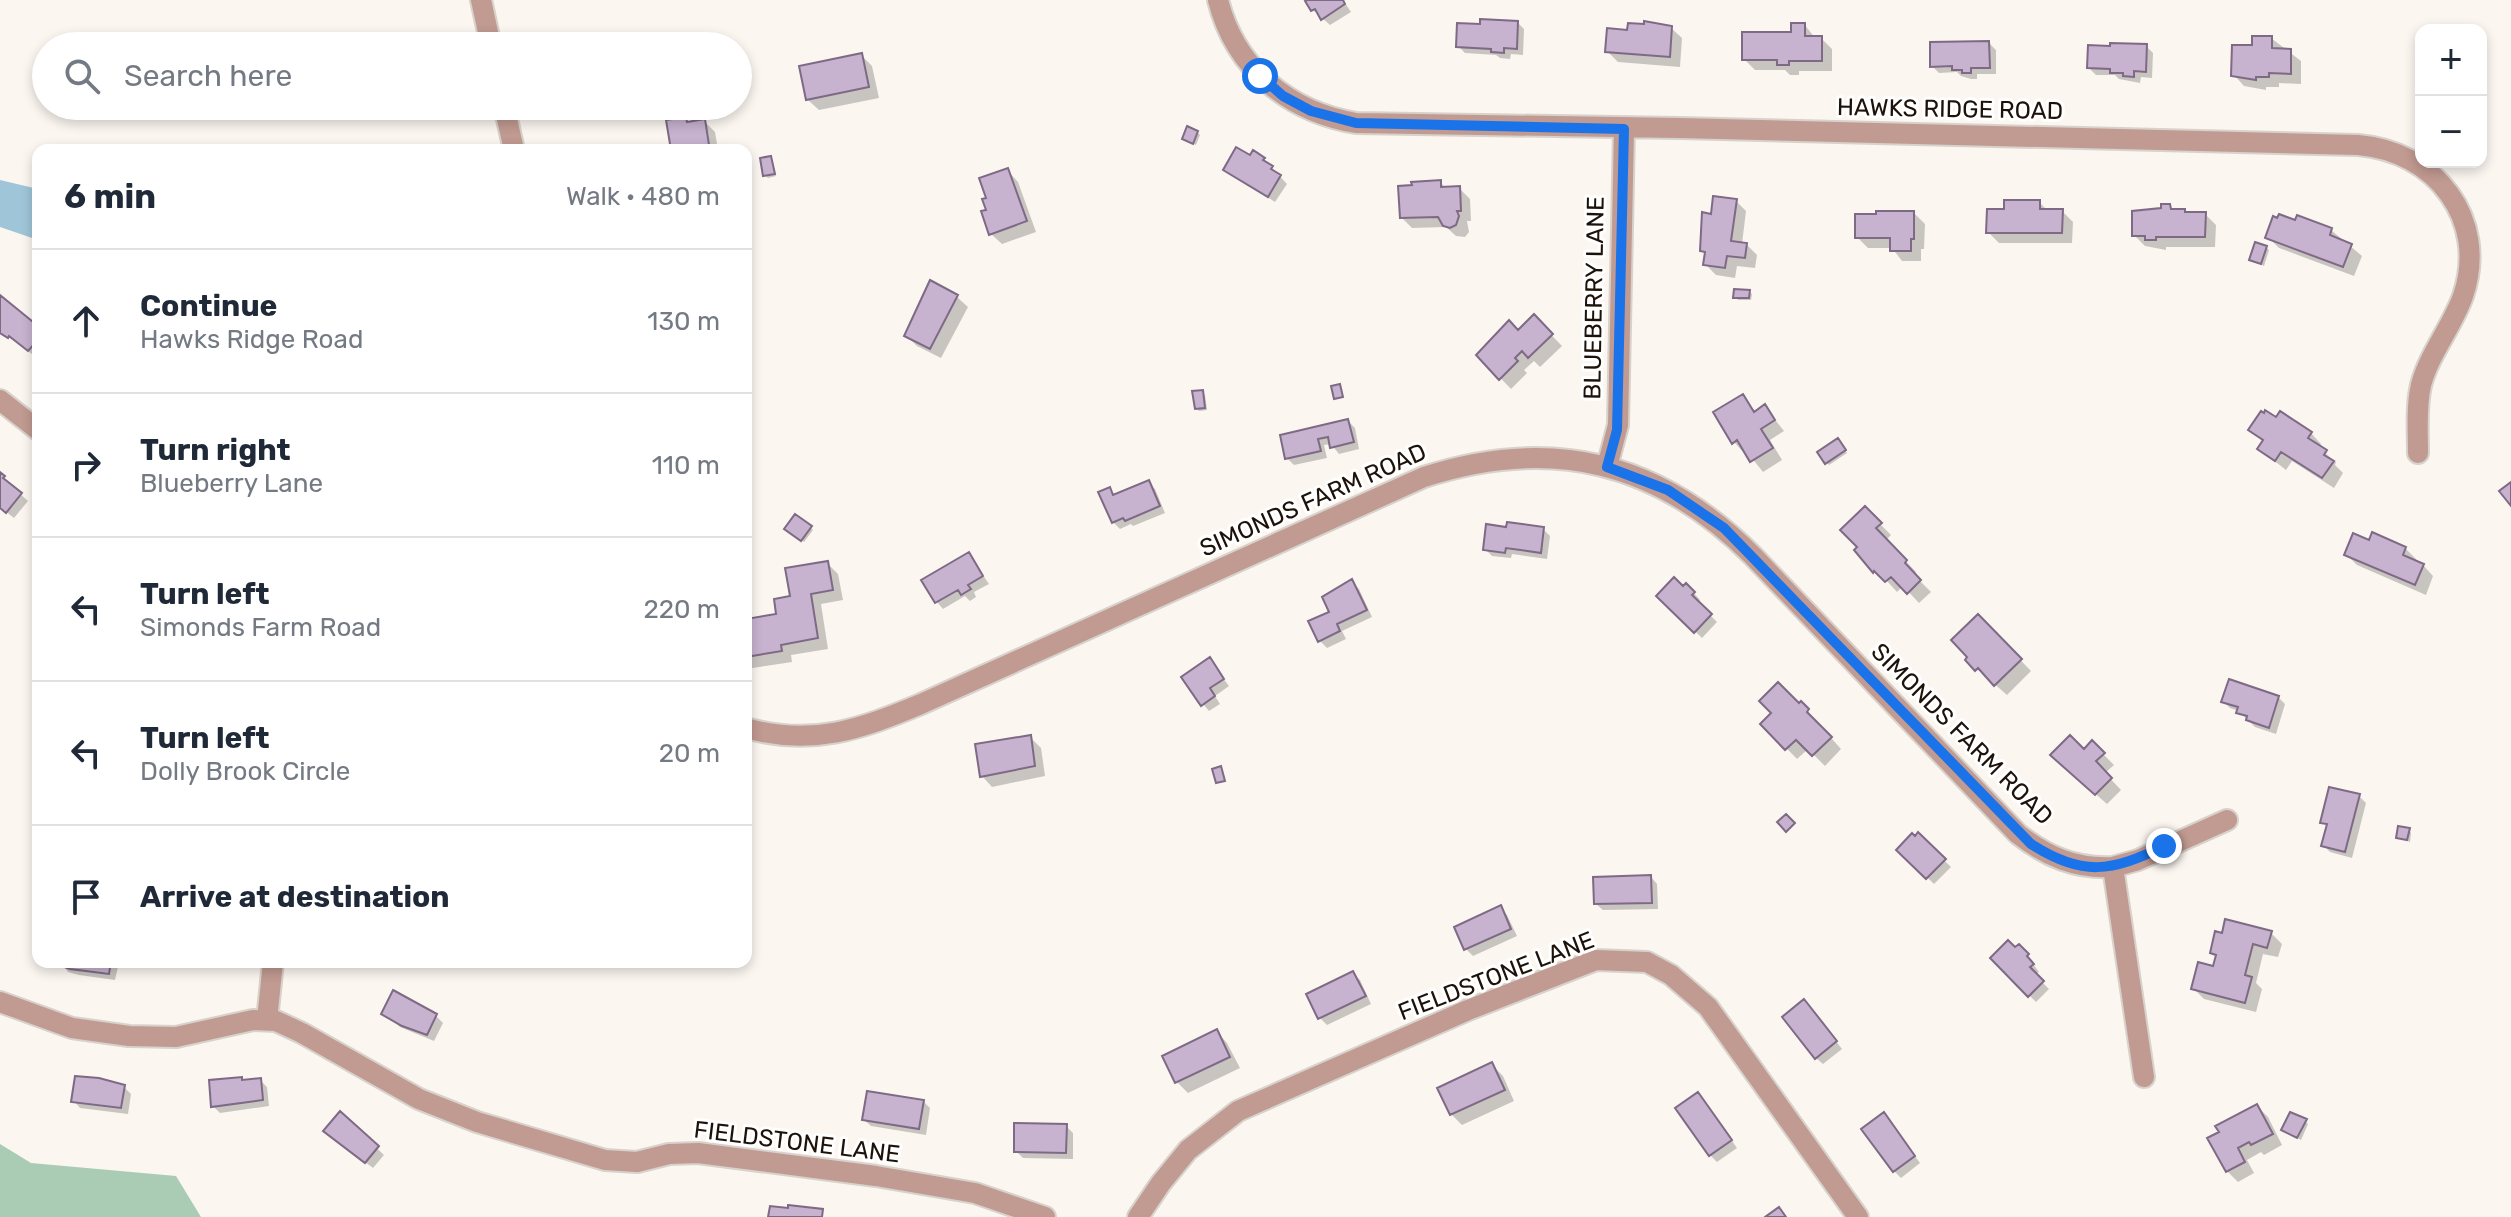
<!DOCTYPE html>
<html lang="en">
<head>
<meta charset="utf-8">
<style>
  :root { --surface:#fff; --page:#f6f6f7; --text:#1f2937; --muted:#747a83; --line:#e0e1e3 }
  body { margin:0; font-family:Rubik,sans-serif; background:var(--page); color:var(--text) }
  .controls { position:absolute; right:24px; top:24px; display:grid; overflow:hidden; border-radius:16px; box-shadow:0 4px 12px #0003 }
  .controls button { width:72px; height:72px; display:grid; place-items:center; padding:0; border:0; border-bottom:2px solid var(--line); background:var(--surface); color:var(--text); font:40px sans-serif }
  .stop { position:absolute; width:24px; height:24px; margin:-18px; border:6px solid #1a73e8; border-radius:50%; background:#fff }
  .stop.end { background:#1a73e8; border-color:#fff; box-shadow:0 2px 8px #0008 }
  .list { margin:0; padding:0; list-style:none }
  h2 { display:flex; justify-content:space-between; align-items:center; height:104px; margin:0; padding:0 32px; font-size:34px }
  h2 small { font-size:26px; font-weight:400; color:var(--muted) }
  .list li { display:grid; grid-template-columns:52px 1fr auto; gap:24px; align-items:center; box-sizing:border-box; height:144px; padding:0 32px; border-top:2px solid var(--line) }
  .list b { display:block; font-size:30px; white-space:nowrap }
  .list p { margin:0; font-size:26px; white-space:nowrap; color:var(--muted) }
  .list em { font-size:26px; font-style:normal; color:var(--muted) }
  .icon { flex:none; width:44px; height:44px; fill:none; stroke:currentColor; stroke-width:2; stroke-linecap:round; stroke-linejoin:round }
  .map { position:relative; flex:none; width:2511px; height:1217px; overflow:hidden }
  .search { position:absolute; background:var(--surface); box-shadow:0 4px 12px #0003; left:32px; top:32px; width:720px; height:88px; display:flex; align-items:center; gap:20px; box-sizing:border-box; padding:0 28px; border-radius:44px; color:var(--muted); font-size:30px }
  .panel { position:absolute; background:var(--surface); box-shadow:0 4px 12px #0003; left:32px; top:144px; width:720px; height:824px; border-radius:16px }
  .map>svg:first-child { display:block }
</style>
</head>
<body>
<div class="map">
<svg width="2511" height="1217" viewBox="0 0 2511 1217">
  <rect width="100%" height="100%" fill="#fbf6f0"/>
  <path fill="#abccb4" d="M0,1144L31,1163L176,1176L201,1217H0Z"/>
  <path fill="#9fc6d8" d="M0,180L38,189V240L0,227Z"/>
  <path fill="#0003" d="M1311,0H1343L1351,12L1330,25L1313,10Z
    M1517,22L1524,29L1523,55L1511,54L1510,59L1500,58L1496,55L1465,53L1458,46Z
    M1805,25L1815,38H1821L1832,49V71H1799V75H1790L1785,70H1755L1744,59Z
    M1671,28L1682,38L1680,67L1618,62L1607,51L1629,32Z
    M2271,38L2301,61V84L2279,83V87H2266V90L2244,86L2234,75L2254,47Z
    M1989,43L1996,50V74H1977V79H1971L1961,76L1957,72L1939,73L1932,66Z
    M2146,46L2153,53L2152,78L2141,77L2140,83L2119,79L2115,75H2096L2089,68Z
    M861,55L872,66L879,98L819,110L808,100Z
    M685,119L690,124L704,121L715,132L718,150H673Z
    M1197,132L1200,135L1196,145L1184,139Z
    M1250,157L1264,159L1287,184L1275,202L1225,169Z
    M771,158L776,176L768,178L765,175Z
    M1008,171L1018,182L1036,232L1002,244L991,234L988,199Z
    M1440,182L1447,189L1459,188L1470,199L1471,221H1467L1469,232L1465,237L1456,236L1446,227L1412,228L1401,217Z
    M1736,201L1746,211L1742,244H1746L1757,255L1755,268L1737,266L1735,278L1716,275L1705,264L1706,255L1702,250L1703,240L1700,237L1703,215L1713,216Z
    M2039,202L2048,211H2062L2073,222L2072,243H1999L1988,232L2006,211Z
    M2170,206L2174,211H2184L2187,214H2205L2216,225L2215,247H2166V250L2145,246L2134,235Z
    M1914,213L1925,224L1924,249H1921V261H1902L1892,248H1868L1857,237Z
    M2331,230L2362,256L2354,276L2279,248L2268,237Z
    M2266,247L2269,250L2264,266L2251,259Z
    M1749,292L1752,294L1751,300H1738L1736,297Z
    M0,297L38,329L36,357L0,331Z
    M957,297L968,307L941,358L917,346L907,336Z
    M1534,317L1562,346L1540,367L1534,361L1524,370L1527,373L1511,389L1479,356L1518,332Z
    M1202,392L1205,395L1207,410L1199,411L1196,408Z
    M1742,397L1756,412L1765,407L1784,431L1770,440L1782,460L1763,472L1747,452L1744,453L1734,442Z
    M1348,421L1355,428L1359,449L1339,454L1331,444L1324,445L1327,458L1294,465L1287,458L1282,436Z
    M2250,430L2311,433L2321,444L2319,448L2336,462L2335,465L2343,473L2334,488L2292,461L2286,470L2259,449L2264,442Z
    M1840,443L1847,453L1829,465L1827,462Z
    M0,476L28,501L14,518L0,507Z
    M1148,482L1155,489L1165,513L1133,526L1131,524L1120,529L1113,522L1109,489L1116,496Z
    M1865,509L1891,535L1886,540L1916,572L1914,575L1931,592L1919,603L1903,586L1897,592L1886,580L1884,582L1857,550Z
    M811,528L813,530L804,542L790,531Z
    M1508,529H1543L1550,536L1547,559L1512,554L1511,558L1492,556L1485,549Z
    M2370,543L2405,548L2416,559L2415,562L2423,565L2433,576L2426,595L2357,565L2346,554Z
    M969,555L989,584L974,592L976,597L970,601L965,596L943,609L937,602Z
    M827,563L838,574L843,600L821,604L828,649L791,655L792,662L746,669V618L749,621L778,616L792,598Z
    M1352,582L1359,589L1372,617L1342,631L1346,639L1327,648L1320,641L1331,612Z
    M1683,589L1694,593L1700,600L1698,603L1717,622L1702,638L1659,596Z
    M1978,616L2031,671L2007,695L1967,660Z
    M1209,660L1229,686L1215,696L1220,704L1209,711L1203,704Z
    M2278,697L2285,704L2276,734L2255,727L2239,711L2230,708L2223,701Z
    M1801,704L1841,749L1825,766L1808,749L1797,759L1763,724Z
    M1030,737L1041,748L1045,776L992,787L982,776Z
    M2092,743L2114,765L2105,773L2121,790L2107,804L2064,766Z
    M2359,796L2366,803L2352,858L2330,852L2323,845L2328,827L2322,822Z
    M2409,830L2411,833L2410,842L2398,837Z
    M1918,835L1951,867L1934,884L1899,850Z
    M1651,877L1657,884L1658,909L1603,910L1596,904Z
    M1500,908L1507,915L1517,936L1473,956L1466,949L1456,928Z
    M2271,933L2282,944L2278,957L2263,954L2256,983L2262,989L2256,1012L2204,999L2193,988L2214,969L2217,958L2212,952Z
    M2015,950L2025,953L2039,972L2035,975L2049,989L2036,1002L1992,958Z
    M61,962H119L115,980L79,975L68,972Z
    M1353,974L1360,980L1371,1004L1327,1025L1320,1018Z
    M1811,1009L1842,1049L1823,1064L1816,1058Z
    M384,1013L436,1016L443,1023L434,1041L400,1027Z
    M1217,1032L1227,1043L1240,1068L1188,1093L1177,1082L1164,1056Z
    M1492,1065L1503,1076L1514,1101L1462,1125L1451,1114Z
    M260,1080L267,1087L269,1106L220,1113L213,1106L243,1082Z
    M124,1087L131,1094L128,1114L80,1108L74,1101Z
    M923,1101L930,1108L926,1135L871,1126L864,1120Z
    M1705,1102L1737,1148L1717,1162L1710,1155Z
    M2257,1106L2268,1117L2282,1145L2264,1155L2261,1152L2247,1160L2254,1173L2238,1182L2227,1171Z
    M341,1114L384,1155L373,1168L333,1138Z
    M2305,1121L2308,1124L2301,1140L2284,1130Z
    M1890,1122L1920,1163L1901,1178L1894,1171Z
    M1066,1126L1073,1133V1159L1023,1158L1016,1151Z"/>
  <path fill="#c7b2cf" stroke="#7e6a85" stroke-width="2" d="M1307,0H1343L1345,4L1321,20L1315,9L1311,11L1305,1Z
    M1480,19L1518,21L1517,49L1504,48V53L1491,52V49L1456,47L1457,23L1480,24Z
    M1644,21L1672,26L1670,57L1605,52L1607,28L1627,30L1628,23L1644,24Z
    M1791,23H1805V36H1822V61H1789V65H1777V60H1742V32H1791Z
    M2252,36H2272V48L2291,49V74L2269,73V77H2256V80L2231,76L2232,45H2252Z
    M1989,41L1990,68H1971V73H1962V70H1952V66L1930,67V42Z
    M2110,43L2147,44L2146,72L2134,71V77L2123,76V73H2110V69L2087,68L2088,45L2110,46Z
    M862,53L869,87L806,100L799,66Z
    M686,117L687,122L705,119L709,145L699,147V150H671L666,120Z
    M1187,126L1198,131L1193,144L1182,139Z
    M1236,147L1250,155L1253,150L1265,158L1263,160L1273,166L1271,169L1281,175L1268,197L1223,170Z
    M771,156L775,174L763,176L760,158Z
    M1008,168L1027,221L989,235L981,211L986,210L982,199L986,198L979,178Z
    M1441,180V187L1460,186L1461,211H1457L1459,216L1456,225L1450,228L1443,226L1438,217L1400,218L1398,186L1412,185L1411,182Z
    M1713,196L1737,199L1731,241L1747,243L1745,258L1727,256L1725,268L1703,265L1705,252L1700,251L1702,212L1711,214Z
    M2004,200H2040V209H2063L2062,233H1986L1987,209H2004Z
    M2161,204H2170L2171,209H2185V212H2206L2205,237H2156V240H2145V236H2132V211L2161,208Z
    M1876,211H1914V239H1911V251H1890V238H1855V214H1876Z
    M2279,214L2295,220L2297,215L2332,228L2330,235L2352,244L2343,267L2265,238L2273,216L2277,218Z
    M2255,242L2267,246L2261,264L2249,260Z
    M930,280L958,295L930,349L904,336Z
    M1734,289L1750,290L1749,298H1733Z
    M0,295L38,326V340L28,351L9,336L8,338L0,333Z
    M1534,314L1553,334L1528,358L1522,351L1515,358L1518,361L1499,380L1476,355L1509,320L1518,330Z
    M1340,384L1343,397L1334,399L1331,386Z
    M1203,390L1205,408L1195,409L1192,391Z
    M1743,394L1754,412L1765,404L1775,420L1761,429L1773,448L1750,462L1737,440L1732,444L1713,412Z
    M2265,410L2276,417L2280,411L2312,432L2308,438L2327,450L2324,455L2334,461L2322,478L2281,452L2275,461L2257,449L2263,440L2248,430L2261,411L2264,413Z
    M1348,419L1354,442L1330,448L1328,437L1318,439L1321,451L1285,459L1280,435Z
    M1838,438L1846,450L1825,464L1817,452Z
    M0,472L5,476L3,478L22,493L6,513L0,508Z
    M1149,480L1160,506L1125,521L1123,518L1112,523L1098,492L1110,487L1113,495Z
    M2511,482V506L2499,491Z
    M1865,506L1882,523L1876,528L1907,560L1905,563L1921,580L1907,594L1891,577L1885,582L1874,571L1873,573L1854,550L1857,547L1840,530Z
    M795,514L812,526L801,541L784,529Z
    M1507,522L1544,527L1541,553L1506,548L1505,553L1483,550L1486,524L1506,527Z
    M2372,532L2406,547L2403,555L2424,564L2415,585L2344,555L2353,533L2369,540Z
    M969,552L983,576L968,585L971,589L961,595L958,590L935,603L921,580Z
    M828,561L833,590L811,594L818,638L781,645L782,651L746,657V619L776,614L774,599L790,596L785,568Z
    M1674,577L1683,586L1686,583L1695,592L1692,595L1712,614L1694,633L1656,596Z
    M1352,579L1367,610L1337,624L1340,631L1318,642L1308,621L1329,612L1322,597Z
    M1978,614L2022,659L1994,686L1978,668L1975,671L1965,660L1967,657L1951,640Z
    M1210,657L1224,679L1210,688L1215,696L1201,706L1181,677Z
    M2229,679L2279,696L2269,728L2246,720L2247,716L2236,713L2238,707L2221,702Z
    M1778,682L1799,703L1801,701L1809,709L1807,712L1832,737L1812,756L1796,740L1785,750L1760,724L1771,713L1759,701Z
    M1031,735L1035,766L980,777L975,744Z
    M2070,735L2084,749L2092,740L2105,753L2096,761L2112,778L2095,795L2050,755Z
    M1221,766L1225,781L1216,783L1212,769Z
    M2329,787L2360,794L2345,852L2321,846L2327,824L2320,823Z
    M1786,814L1795,823L1786,832L1777,822Z
    M2398,826L2410,828L2407,840L2396,838Z
    M1918,832L1946,859L1926,879L1896,850L1912,833L1915,836Z
    M1651,875L1652,903L1594,904L1593,877Z
    M1501,905L1511,929L1464,950L1454,927Z
    M2225,919L2272,931L2267,948L2253,944L2245,975L2252,977L2245,1003L2191,989L2198,962L2213,966L2216,955L2210,953L2215,931L2222,933Z
    M2008,940L2015,947L2019,944L2029,954L2027,956L2034,964L2030,967L2044,981L2028,997L1990,958Z
    M59,962H111L109,974L70,969L59,965Z
    M1353,971L1366,996L1318,1019L1306,994Z
    M393,990L437,1014L427,1035L402,1026L381,1014Z
    M1804,999L1837,1041L1815,1059L1782,1017Z
    M1217,1029L1230,1057L1175,1083L1162,1056Z
    M1492,1062L1505,1090L1450,1115L1437,1088Z
    M75,1076L99,1078L125,1085L121,1108L71,1102Z
    M242,1077V1080L261,1078L263,1100L211,1107L209,1080Z
    M867,1091L924,1100L919,1129L862,1120Z
    M1698,1092L1732,1140L1709,1156L1675,1108Z
    M2257,1104L2273,1134L2251,1145L2249,1142L2238,1148L2245,1162L2226,1172L2207,1138L2219,1132L2215,1126Z
    M340,1111L379,1146L365,1163L323,1131Z
    M1884,1112L1915,1156L1893,1172L1861,1129Z
    M2290,1112L2307,1119L2297,1138L2281,1130Z
    M1014,1123L1067,1124L1066,1153L1014,1152Z
    M788,1205L823,1209L822,1217H768L770,1206L788,1208Z
    M1779,1207L1786,1217H1765Z"/>
  <g fill="none" stroke-linecap="round" stroke-linejoin="round">
    <g stroke="#d7d2cb" stroke-width="24">
      <path id="minor" d="M481,0L491,46
        M1218,0C1235,68 1289,112 1356,123L1679,128L2358,145C2435,151 2489,219 2463,296C2452,327 2429,354 2421,385C2416,407 2418,431 2418,453
        M504,106L514,150
        M0,400L38,430
        M1607,467L1618,425L1624,129
        M746,728C812,747 861,729 921,704L1424,477C1551,436 1658,461 1753,556L2018,834C2047,857 2076,869 2113,867
        M0,1002L72,1028L129,1036L176,1037L253,1020L276,1021L302,1033L419,1099L477,1122L605,1160L637,1162L669,1154L698,1153L876,1176L975,1193L1045,1217
        M267,1020L273,962
        M2144,1077L2113,867L2138,860L2227,820
        M1138,1217L1161,1183L1188,1150L1238,1111L1468,1010L1596,960L1647,962L1671,975L1708,1007L1858,1217"/>
    </g>
    <use href="#minor" stroke="#c19a91" stroke-width="20"/>
  </g>
  <g fill="none" stroke-linecap="round" stroke-linejoin="round">
    <path stroke="#1a73e8" stroke-width="10" d="M1260,76L1283,96L1311,111L1356,123L1624,129L1617,430L1607,467L1668,490L1724,528L2031,844C2082,877 2112,872 2164,846"/>
  </g>
  <g text-anchor="middle" dominant-baseline="central" stroke-width="6" stroke-linejoin="round" paint-order="stroke">
    <g font-size="24" fill="#1c1209" stroke="#fff">
      <text transform="translate(1950 109) rotate(1)">HAWKS RIDGE ROAD</text>
      <text transform="translate(1594 298) rotate(-89)">BLUEBERRY LANE</text>
      <text transform="translate(1313 500) rotate(-24)">SIMONDS FARM ROAD</text>
      <text transform="translate(1962 734) rotate(45)">SIMONDS FARM ROAD</text>
      <text transform="translate(1496 976) rotate(-21)">FIELDSTONE LANE</text>
      <text transform="translate(797 1142) rotate(7)">FIELDSTONE LANE</text>
    </g>
  </g>
</svg>
<div class="controls">
<button>+</button>
<button>−</button>
</div>
<div class="stop" style="left:1260px;top:76px"></div>
<div class="stop end" style="left:2164px;top:846px"></div>
<div class="search"><svg class="icon" aria-label="search" viewBox="0 0 24 24"><circle cx="10" cy="10" r="6"/><path d="M15 15l6 6"/></svg>Search here</div>
<section class="panel">
<h2>6 min<small>Walk · 480 m</small></h2>
<ul class="list">
<li><svg class="icon" aria-label="ahead" viewBox="0 0 24 24"><path d="M12 20V5M6 11l6-6 6 6"/></svg><div><b>Continue</b><p>Hawks Ridge Road</p></div><em>130 m</em></li>
<li><svg class="icon" aria-label="right" viewBox="0 0 24 24"><path d="M7 20v-9h11M14 6l5 5-5 5"/></svg><div><b>Turn right</b><p>Blueberry Lane</p></div><em>110 m</em></li>
<li><svg class="icon" aria-label="left" viewBox="0 0 24 24"><path d="M17 20v-9H6M10 6l-5 5 5 5"/></svg><div><b>Turn left</b><p>Simonds Farm Road</p></div><em>220 m</em></li>
<li><svg class="icon" aria-label="left" viewBox="0 0 24 24"><path d="M17 20v-9H6M10 6l-5 5 5 5"/></svg><div><b>Turn left</b><p>Dolly Brook Circle</p></div><em>20 m</em></li>
<li><svg class="icon" aria-label="arrive" viewBox="0 0 24 24"><path d="M6 21V4h12l-3 4 3 4H6"/></svg><div><b>Arrive at destination</b></div></li>
</ul>
</section>
</div>
</body>
</html>
